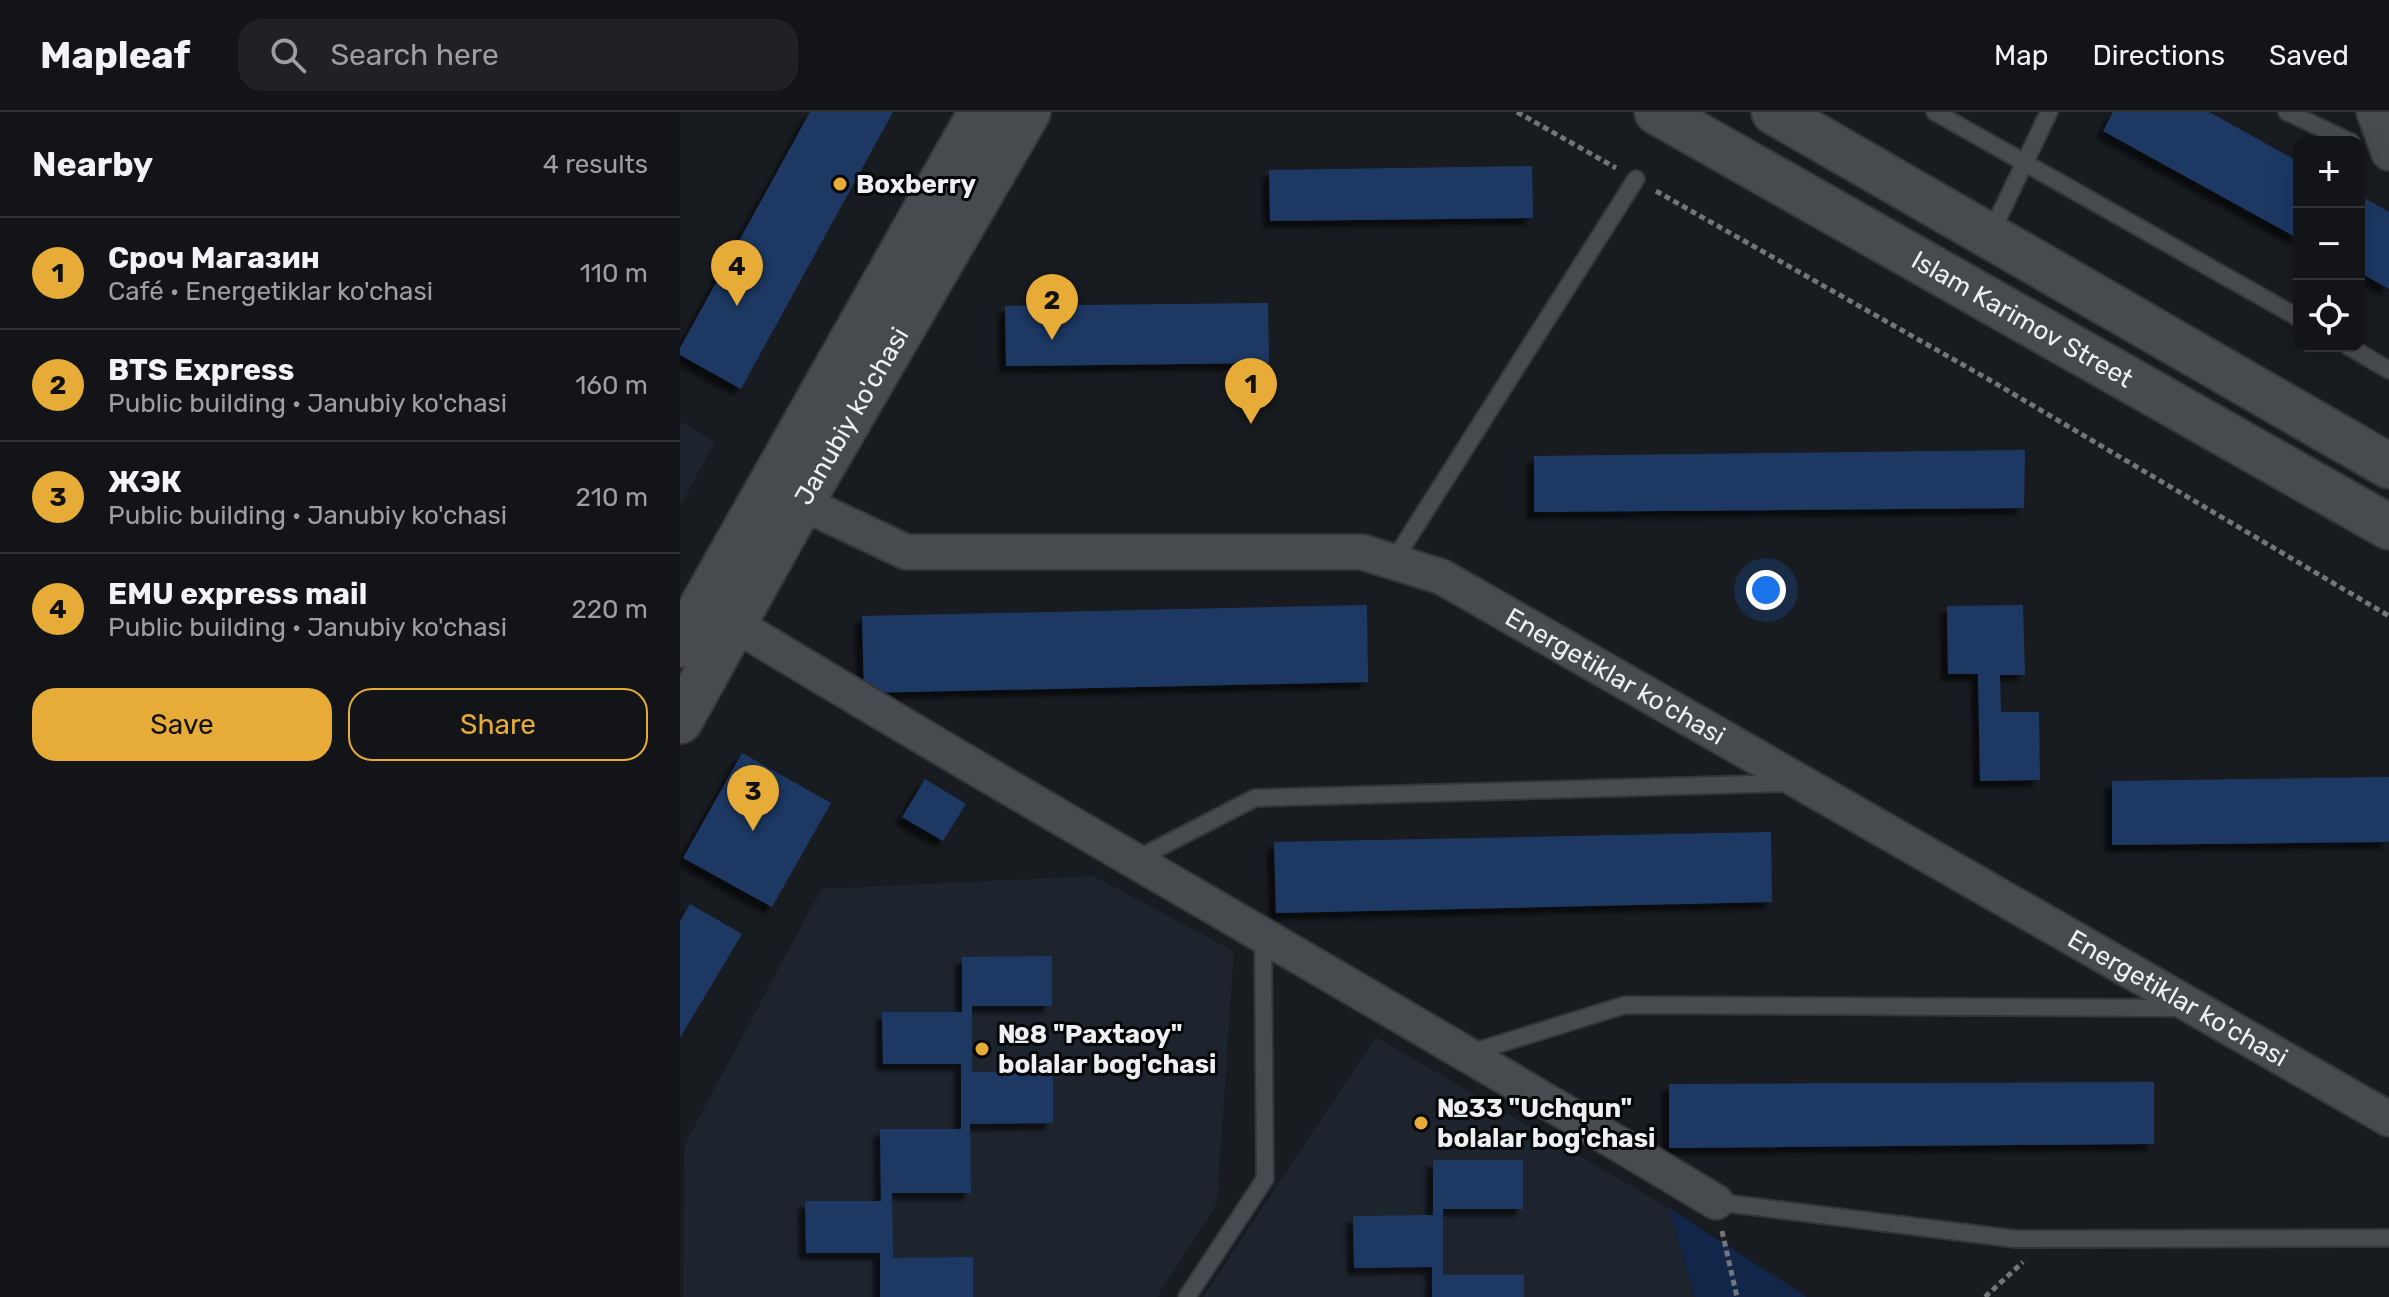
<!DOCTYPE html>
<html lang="en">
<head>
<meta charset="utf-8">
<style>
  :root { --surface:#121418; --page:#1f2125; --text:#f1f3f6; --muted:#9c9ea2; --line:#313337; --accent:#e7ac37 }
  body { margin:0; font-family:Rubik,sans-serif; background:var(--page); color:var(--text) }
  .controls { position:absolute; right:24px; top:24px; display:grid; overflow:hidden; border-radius:16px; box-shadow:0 8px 32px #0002 }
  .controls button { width:72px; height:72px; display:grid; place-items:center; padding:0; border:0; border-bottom:2px solid var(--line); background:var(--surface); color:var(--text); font:40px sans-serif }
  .you { position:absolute; left:1086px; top:478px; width:28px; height:28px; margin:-20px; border:6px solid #fff; border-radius:50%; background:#1a73e8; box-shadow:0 0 0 12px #1a73e833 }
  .badge { display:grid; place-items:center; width:52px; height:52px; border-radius:50%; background:var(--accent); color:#111; font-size:26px; font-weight:700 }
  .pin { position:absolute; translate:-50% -66px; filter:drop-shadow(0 2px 4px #0008) }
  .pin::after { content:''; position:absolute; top:42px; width:28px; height:24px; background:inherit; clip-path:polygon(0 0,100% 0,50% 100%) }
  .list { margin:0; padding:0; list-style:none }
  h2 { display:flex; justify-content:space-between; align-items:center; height:104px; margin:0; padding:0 32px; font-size:34px }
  h2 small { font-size:26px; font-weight:400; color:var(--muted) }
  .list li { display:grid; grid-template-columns:52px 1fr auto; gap:24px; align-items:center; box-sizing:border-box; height:112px; padding:0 32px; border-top:2px solid var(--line) }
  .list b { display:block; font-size:30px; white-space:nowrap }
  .list p { margin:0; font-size:26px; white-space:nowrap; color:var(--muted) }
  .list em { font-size:26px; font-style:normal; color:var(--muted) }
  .actions { display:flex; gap:16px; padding:24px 32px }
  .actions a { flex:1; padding:18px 0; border:2px solid var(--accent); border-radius:24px; text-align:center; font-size:28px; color:var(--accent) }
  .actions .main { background:var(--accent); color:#111 }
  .icon { flex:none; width:44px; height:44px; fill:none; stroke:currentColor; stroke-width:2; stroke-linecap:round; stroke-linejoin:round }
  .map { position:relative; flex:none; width:1709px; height:1185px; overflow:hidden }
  header { display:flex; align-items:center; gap:48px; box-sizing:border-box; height:112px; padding:0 40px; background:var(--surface); border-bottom:2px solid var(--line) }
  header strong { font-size:38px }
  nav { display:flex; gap:44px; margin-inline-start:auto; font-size:28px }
  .search { width:560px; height:72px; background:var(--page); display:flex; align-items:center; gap:20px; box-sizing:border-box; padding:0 28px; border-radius:24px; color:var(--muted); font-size:30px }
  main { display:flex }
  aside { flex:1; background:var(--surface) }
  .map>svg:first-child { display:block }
</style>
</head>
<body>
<header>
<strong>Mapleaf</strong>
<div class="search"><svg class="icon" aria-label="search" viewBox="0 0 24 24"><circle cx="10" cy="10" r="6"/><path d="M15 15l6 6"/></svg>Search here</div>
<nav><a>Map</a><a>Directions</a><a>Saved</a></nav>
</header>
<main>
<aside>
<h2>Nearby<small>4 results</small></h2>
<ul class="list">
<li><span class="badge">1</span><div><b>Сроч Магазин</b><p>Café · Energetiklar ko'chasi</p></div><em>110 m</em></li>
<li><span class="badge">2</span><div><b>BTS Express</b><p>Public building · Janubiy ko'chasi</p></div><em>160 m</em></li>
<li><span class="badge">3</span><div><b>ЖЭК</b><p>Public building · Janubiy ko'chasi</p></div><em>210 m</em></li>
<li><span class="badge">4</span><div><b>EMU express mail</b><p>Public building · Janubiy ko'chasi</p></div><em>220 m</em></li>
</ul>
<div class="actions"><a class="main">Save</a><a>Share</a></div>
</aside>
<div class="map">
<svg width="1709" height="1185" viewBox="0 0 1709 1185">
  <defs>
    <filter id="shadow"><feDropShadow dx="-7" dy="7" stdDeviation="2" flood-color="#0009"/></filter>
  </defs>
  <rect width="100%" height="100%" fill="#181b20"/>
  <path fill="#1e242e" d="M0,309L35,330L0,394Z
    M413,764L554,839L537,1092L477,1185H3L4,1034L141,777Z
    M696,925L989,1096L1015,1185H523Z"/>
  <path fill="#112649" d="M989,1096L1127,1185H1015Z"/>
  <path fill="#1f3964" filter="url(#shadow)" d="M130,0H213L61,277L0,243V236Z
    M1433,0H1529L1619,50V127L1423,19Z
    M852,54L853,106L590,109L589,58Z
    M1679,83L1709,100V177L1679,160Z
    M588,191L589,251L326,254L325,194Z
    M1345,338L1344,396L854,400V344Z
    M687,493L688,570L184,581L182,504Z
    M1343,493L1345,563H1320L1321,600H1359L1360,668L1300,669L1298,562H1268L1267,494Z
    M62,641L151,691L92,795L3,746Z
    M1709,665V730L1432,733V669Z
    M245,667L286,692L263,729L222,705Z
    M1091,720L1092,790L596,801L594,730Z
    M10,792L62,822L0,926V809Z
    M372,844V894H292V960L373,959V1011L290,1012L291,1081H212L213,1146L293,1145V1185H200V1141H126L125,1089H201L200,1017H281V952H203L202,900H282V845Z
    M1474,970V1032L989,1036V972Z
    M753,1048H843V1097H763V1163H844V1185H752V1155L674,1156L673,1104L753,1103Z"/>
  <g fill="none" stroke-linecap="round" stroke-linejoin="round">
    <g stroke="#333538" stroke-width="20">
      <path id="service" d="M1255,0L1619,206
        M1607,0L1671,30
        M1310,123L1369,0
        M1668,234L1709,258
        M713,450L956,67
        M455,748L575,686L1110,671
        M790,941L945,893L1500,896
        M1036,1090L1336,1127L1709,1126
        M507,1185L585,1067L583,825"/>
    </g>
    <g stroke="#333538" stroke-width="38">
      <g id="minor">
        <path d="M1694,0L1709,41"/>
        <path id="s1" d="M99,380L226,440H682L762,465L1709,1007"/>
        <path d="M33,499C365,701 704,890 1036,1090"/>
      </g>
    </g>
    <g stroke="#333538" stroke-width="48">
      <g id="secondary">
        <path id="s2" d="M977,0L1709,415"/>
        <path d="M1094,0L1709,354"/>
        <path d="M0,533L301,0"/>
        <path id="s3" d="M0,609L121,391L348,0"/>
      </g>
    </g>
    <path stroke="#727579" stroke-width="5" stroke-dasharray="6 4" stroke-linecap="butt" d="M837,0L936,56
      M976,79L1308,267L1709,504
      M1042,1119L1057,1185
      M1305,1185L1343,1150"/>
    <use href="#service" stroke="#474a4f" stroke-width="16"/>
    <use href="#minor" stroke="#474a4f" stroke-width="34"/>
    <use href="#secondary" stroke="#474a4f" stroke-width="44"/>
  </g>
  <g fill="#e7ac37" stroke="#050607" stroke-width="3">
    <circle cx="160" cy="72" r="8"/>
    <circle cx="302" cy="937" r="8"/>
    <circle cx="741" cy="1011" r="8"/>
  </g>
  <g text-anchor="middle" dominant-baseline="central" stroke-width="6" stroke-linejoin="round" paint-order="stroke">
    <g font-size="26" font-weight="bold" fill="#edeff2" stroke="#050607" text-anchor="start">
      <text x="176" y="72">Boxberry</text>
      <text x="318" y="922">№8 "Paxtaoy"<tspan x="318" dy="30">bolalar bog'chasi</tspan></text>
      <text x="757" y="996">№33 "Uchqun"<tspan x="757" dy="30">bolalar bog'chasi</tspan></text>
    </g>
    <g font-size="26" fill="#edeff2" stroke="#050607">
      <text stroke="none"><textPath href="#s2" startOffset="420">Islam Karimov Street</textPath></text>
      <text stroke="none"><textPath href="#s3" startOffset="350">Janubiy ko'chasi</textPath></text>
      <text stroke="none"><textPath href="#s1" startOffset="880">Energetiklar ko'chasi</textPath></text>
      <text stroke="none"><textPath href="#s1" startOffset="1528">Energetiklar ko'chasi</textPath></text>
    </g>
  </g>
</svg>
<div class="controls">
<button>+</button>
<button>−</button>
<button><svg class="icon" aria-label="locate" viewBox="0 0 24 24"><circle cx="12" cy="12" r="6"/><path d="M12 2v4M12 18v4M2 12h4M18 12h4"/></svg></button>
</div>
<div class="you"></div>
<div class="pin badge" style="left:571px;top:312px">1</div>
<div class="pin badge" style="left:372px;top:228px">2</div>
<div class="pin badge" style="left:73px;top:719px">3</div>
<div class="pin badge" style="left:57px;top:194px">4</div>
</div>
</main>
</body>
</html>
